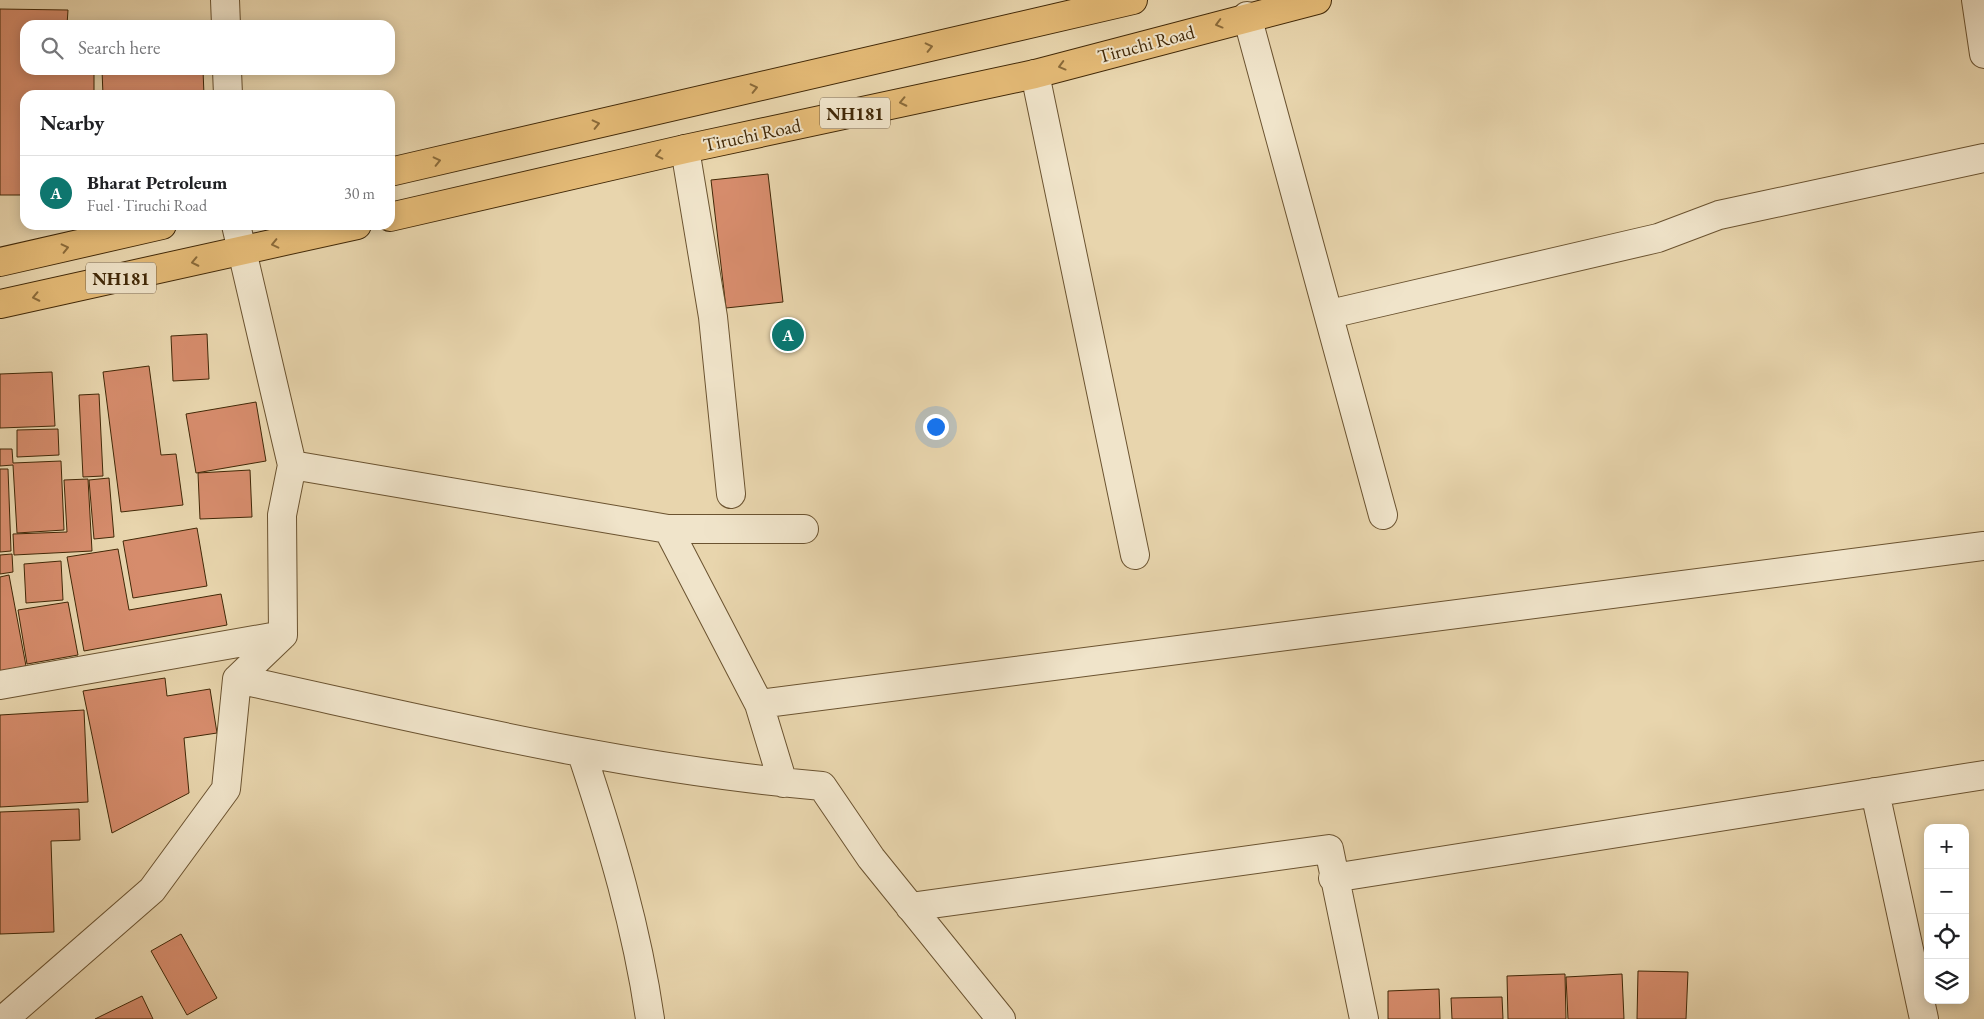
<!DOCTYPE html>
<html lang="en">
<head>
<meta charset="utf-8">
<style>
  :root { --surface:#fff; --page:#f2f2f2; --text:#202124; --muted:#757577; --line:#e0e0e0; --accent:#0f766e }
  body { margin:0; font-family:"EB Garamond",serif; background:var(--page); color:var(--text) }
  .controls { position:absolute; right:15px; bottom:15px; display:grid; overflow:hidden; border-radius:10px; box-shadow:0 2px 12px #0003 }
  .controls button { width:45px; height:45px; display:grid; place-items:center; padding:0; border:0; border-bottom:1px solid var(--line); background:var(--surface); color:var(--text); font:25px sans-serif }
  .you { position:absolute; left:935px; top:426px; width:18px; height:18px; margin:-12px; border:4px solid #fff; border-radius:50%; background:#1a73e8; box-shadow:0 0 0 8px #1a73e833 }
  .badge { display:grid; place-items:center; width:32px; height:32px; border-radius:50%; background:var(--accent); color:#fff; font-size:16px; font-weight:700 }
  .pin { position:absolute; translate:-50% -50%; border:2px solid #fff; box-shadow:0 1px 5px #0006 }
  .list { margin:0; padding:0; list-style:none }
  h2 { display:flex; justify-content:space-between; align-items:center; height:65px; margin:0; padding:0 20px; font-size:21px }
  h2 small { font-size:16px; font-weight:400; color:var(--muted) }
  .list li { display:grid; grid-template-columns:32px 1fr auto; gap:15px; align-items:center; box-sizing:border-box; height:75px; padding:0 20px; border-top:1px solid var(--line) }
  .list b { display:block; font-size:19px; white-space:nowrap }
  .list p { margin:0; font-size:16px; white-space:nowrap; color:var(--muted) }
  .list em { font-size:16px; font-style:normal; color:var(--muted) }
  .icon { flex:none; width:28px; height:28px; fill:none; stroke:currentColor; stroke-width:2; stroke-linecap:round; stroke-linejoin:round }
  .map { position:relative; flex:none; width:1984px; height:1019px; overflow:hidden }
  .search { position:absolute; background:var(--surface); box-shadow:0 2px 12px #0003; left:20px; top:20px; width:375px; height:55px; display:flex; align-items:center; gap:12px; box-sizing:border-box; padding:0 18px; border-radius:15px; color:var(--muted); font-size:19px }
  .panel { position:absolute; background:var(--surface); box-shadow:0 2px 12px #0003; left:20px; top:90px; width:375px; height:140px; border-radius:15px }
  .map>svg:first-child { display:block }
</style>
</head>
<body>
<div class="map">
<svg width="1984" height="1019" viewBox="0 0 1984 1019">
  <rect width="100%" height="100%" fill="#e8d5ad"/>
  <filter id="stains"><feTurbulence type="fractalNoise" baseFrequency=".004" numOctaves="4"/><feColorMatrix values="0 0 0 0 .2 0 0 0 0 .09 0 0 0 0 .02 0 0 0 .5 -.17"/></filter>
  <radialGradient id="worn" r=".72"><stop offset=".6" stop-color="#630" stop-opacity="0"/><stop offset="1" stop-color="#630" stop-opacity=".3"/></radialGradient>
  <path fill="#d68c6c" stroke="#412807" d="M0,9L68,10L67,25H25V70H94V95H25V195H0Z
    M102,70H203L204,95H103Z
    M768,174L783,302L726,308L711,180Z
    M207,334L209,379L173,381L171,336Z
    M149,366L161,455L176,454L183,505L121,512L103,372Z
    M52,372L55,426L0,428V374Z
    M99,394L103,476L83,477L79,395Z
    M256,402L266,461L196,473L186,414Z
    M58,429L59,455L17,457V430Z
    M0,449H12L13,463L61,461L64,530L17,533L13,465L0,466Z
    M0,469H8L11,551L0,552Z
    M250,470L252,517L200,519L198,473Z
    M109,478L114,537L94,539L89,480Z
    M88,479L92,551L14,555L13,534L67,532L64,480Z
    M197,528L207,586L133,598L123,541Z
    M118,549L129,610L221,594L227,625L84,651L67,557Z
    M12,554L13,572L0,574V555Z
    M61,561L63,600L26,603L24,564Z
    M9,575L26,666L0,671V577Z
    M68,602L78,655L27,664L18,610Z
    M165,678L167,696L210,689L217,733L184,738L189,793L112,833L83,691Z
    M84,710L88,802L0,807V715Z
    M79,809L80,840L51,841L54,932L0,934V812Z
    M181,934L217,998L187,1015L151,951Z
    M1638,971L1688,972L1686,1019H1637Z
    M1565,974L1566,1019H1508L1507,976Z
    M1622,974L1624,1019H1568L1566,977Z
    M1439,989L1440,1019H1388V991Z
    M142,996L153,1019H95Z
    M1502,997L1503,1019H1452L1451,998Z"/>
  <g fill="none" stroke-linecap="round" stroke-linejoin="round">
    <g stroke="#6b5330" stroke-width="30">
      <path id="minor" d="M225,0L226,25
        M1976,0L1984,54
        M1247,16L1383,515
        M227,70L228,95
        M1035,74L1135,555
        M685,149L713,317L731,494
        M1330,314L1658,238L1719,215L1984,158
        M292,465L668,529L759,704
        M668,529H804
        M237,679C431,721 624,769 822,786L871,858L1001,1019
        M0,685L283,635
        M582,754C611,841 637,928 650,1019
        M783,783L759,704L1984,546
        M1875,792L1924,1019
        M1333,878L1984,775
        M910,907L1329,849L1364,1019
        M4,1019L152,890L226,789L237,679L283,635L282,515L292,465L236,225"/>
    </g>
    <g stroke="#412807" stroke-width="30">
      <path id="highway" d="M390,172L1133,0
        M390,217L685,149L1035,74L1317,0
        M0,262L162,225
        M0,304L357,225"/>
    </g>
    <use href="#minor" stroke="#f0e4ca" stroke-width="28"/>
    <use href="#highway" stroke="#e4ba76" stroke-width="28"/>
  </g>
  <defs><path id="oneway-chevron" d="M-2-3.5L2.5 0L-2 3.5" fill="none" stroke-width="1.6" stroke-linecap="round" stroke-linejoin="round" transform="scale(1.25)"/></defs>
  <g stroke="#8a6a39">
    <use href="#oneway-chevron" transform="translate(1219 24) rotate(165)"/>
    <use href="#oneway-chevron" transform="translate(929 47) rotate(-13)"/>
    <use href="#oneway-chevron" transform="translate(1062 66) rotate(165)"/>
    <use href="#oneway-chevron" transform="translate(754 88) rotate(-13)"/>
    <use href="#oneway-chevron" transform="translate(903 102) rotate(168)"/>
    <use href="#oneway-chevron" transform="translate(596 124) rotate(-13)"/>
    <use href="#oneway-chevron" transform="translate(659 155) rotate(167)"/>
    <use href="#oneway-chevron" transform="translate(437 161) rotate(-13)"/>
    <use href="#oneway-chevron" transform="translate(275 244) rotate(167)"/>
    <use href="#oneway-chevron" transform="translate(65 248) rotate(-13)"/>
    <use href="#oneway-chevron" transform="translate(195 262) rotate(168)"/>
    <use href="#oneway-chevron" transform="translate(36 297) rotate(168)"/>
  </g>
  <g text-anchor="middle" dominant-baseline="central" stroke-width="4" stroke-linejoin="round" paint-order="stroke">
    <g fill="#f0e4ca" stroke="#766042" stroke-width="1">
      <rect x="820" y="97.5" width="70" height="31" rx="4"/>
      <rect x="86" y="262.5" width="70" height="31" rx="4"/>
    </g>
    <g font-size="18" font-weight="bold" fill="#412807">
      <text x="855" y="113">NH181</text>
      <text x="121" y="278">NH181</text>
    </g>
    <g font-size="19" fill="#412807" stroke="#f0e4ca">
      <text transform="translate(1146 44) rotate(-15)">Tiruchi Road</text>
      <text transform="translate(752 135) rotate(-12)">Tiruchi Road</text>
    </g>
  </g>
  <rect width="100%" height="100%" filter="url(#stains)"/>
  <rect width="100%" height="100%" fill="url(#worn)"/>
</svg>
<div class="controls">
<button>+</button>
<button>−</button>
<button><svg class="icon" aria-label="locate" viewBox="0 0 24 24"><circle cx="12" cy="12" r="6"/><path d="M12 2v4M12 18v4M2 12h4M18 12h4"/></svg></button>
<button><svg class="icon" aria-label="layers" viewBox="0 0 24 24"><path d="M12 4l9 5-9 5-9-5zM3 14l9 5 9-5"/></svg></button>
</div>
<div class="you"></div>
<div class="pin badge" style="left:788px;top:335px">A</div>
<div class="search"><svg class="icon" aria-label="search" viewBox="0 0 24 24"><circle cx="10" cy="10" r="6"/><path d="M15 15l6 6"/></svg>Search here</div>
<section class="panel">
<h2>Nearby<small></small></h2>
<ul class="list">
<li><span class="badge">A</span><div><b>Bharat Petroleum</b><p>Fuel · Tiruchi Road</p></div><em>30 m</em></li>
</ul>
</section>
</div>
</body>
</html>
